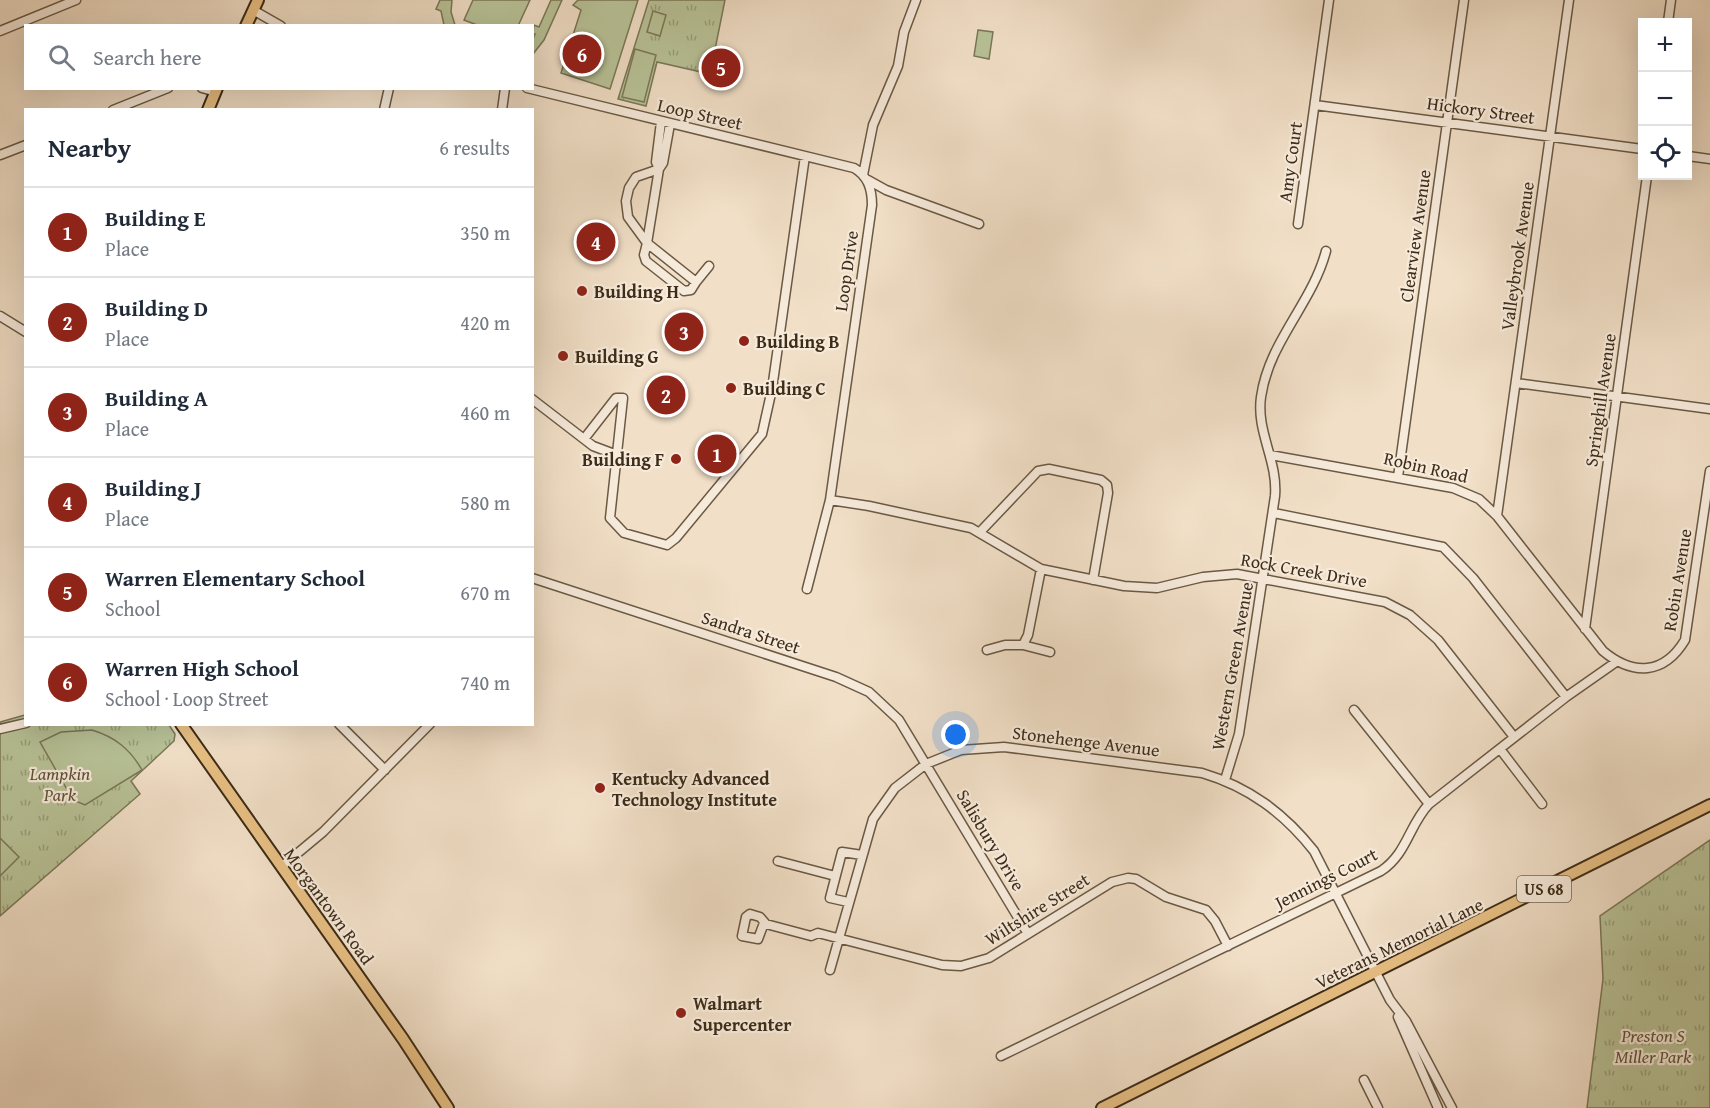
<!DOCTYPE html>
<html lang="en">
<head>
<meta charset="utf-8">
<style>
  :root { --surface:#fff; --page:#f2f2f3; --text:#1f2937; --muted:#747a83; --line:#e0e1e3; --accent:#8f2418 }
  body { margin:0; font-family:"Gentium Book Plus",serif; background:var(--page); color:var(--text) }
  .controls { position:absolute; right:18px; top:18px; display:grid; overflow:hidden; border-radius:0px; box-shadow:0 6px 24px #0002 }
  .controls button { width:54px; height:54px; display:grid; place-items:center; padding:0; border:0; border-bottom:2px solid var(--line); background:var(--surface); color:var(--text); font:30px sans-serif }
  .you { position:absolute; left:956px; top:735px; width:21px; height:21px; margin:-15px; border:4px solid #fff; border-radius:50%; background:#1a73e8; box-shadow:0 0 0 9px #1a73e833 }
  .badge { display:grid; place-items:center; width:39px; height:39px; border-radius:50%; background:var(--accent); color:#fff; font-size:20px; font-weight:700 }
  .pin { position:absolute; translate:-50% -50%; border:3px solid #fff; box-shadow:0 2px 6px #0006 }
  .list { margin:0; padding:0; list-style:none }
  h2 { display:flex; justify-content:space-between; align-items:center; height:78px; margin:0; padding:0 24px; font-size:26px }
  h2 small { font-size:20px; font-weight:400; color:var(--muted) }
  .list li { display:grid; grid-template-columns:39px 1fr auto; gap:18px; align-items:center; box-sizing:border-box; height:90px; padding:0 24px; border-top:2px solid var(--line) }
  .list b { display:block; font-size:22px; white-space:nowrap }
  .list p { margin:0; font-size:20px; white-space:nowrap; color:var(--muted) }
  .list em { font-size:20px; font-style:normal; color:var(--muted) }
  .icon { flex:none; width:33px; height:33px; fill:none; stroke:currentColor; stroke-width:2; stroke-linecap:round; stroke-linejoin:round }
  .map { position:relative; flex:none; width:1710px; height:1108px; overflow:hidden }
  .search { position:absolute; background:var(--surface); box-shadow:0 6px 24px #0002; left:24px; top:24px; width:510px; height:66px; display:flex; align-items:center; gap:15px; box-sizing:border-box; padding:0 21px; border-radius:0px; color:var(--muted); font-size:22px }
  .panel { position:absolute; background:var(--surface); box-shadow:0 6px 24px #0002; left:24px; top:108px; width:510px; height:618px; border-radius:0px }
  .map>svg:first-child { display:block }
</style>
</head>
<body>
<div class="map">
<svg width="1710" height="1108" viewBox="0 0 1710 1108">
  <defs>
    <pattern id="park-tufts" width="24" height="20" patternUnits="userSpaceOnUse" patternTransform="scale(1.5)"><rect width="24" height="20" fill="#b8c297"/><path d="M3 7l-1-3M5 7V3M7 7l1-3M15 17l-1-3M17 17v-4M19 17l1-3" fill="none" stroke="#979e7a"/></pattern>
  </defs>
  <rect width="100%" height="100%" fill="#f1dfc7"/>
  <filter id="stains"><feTurbulence type="fractalNoise" baseFrequency=".00333" numOctaves="4"/><feColorMatrix values="0 0 0 0 .2 0 0 0 0 .09 0 0 0 0 .02 0 0 0 .5 -.17"/></filter>
  <radialGradient id="worn" r=".72"><stop offset=".6" stop-color="#630" stop-opacity="0"/><stop offset="1" stop-color="#630" stop-opacity=".3"/></radialGradient>
  <path fill="url(#park-tufts)" stroke="#7a7757" stroke-width="1.5" d="M649,0H725L710,74L657,62L646,106L618,99Z
    M25,715L26,724L169,725L175,734L174,741L131,781L140,794L0,916V722Z
    M1710,840V1108H1587L1603,979L1600,916Z"/>
  <path fill="#b8c297" stroke="#7a7757" stroke-width="1.5" d="M440,0H452L451,12L455,25H444L441,11L436,9Z
    M473,0H530L518,26L477,25L464,20Z
    M551,0H562L544,40L533,54V39L535,34H533L534,25L539,27Z
    M578,0H638L610,89L561,73L581,10L573,5Z
    M653,11L666,15L660,36L647,32Z
    M978,30L993,32L989,59L974,56Z
    M635,49L656,55L644,102L622,97Z
    M92,730C115,737 130,749 142,770L85,805L73,800L40,742L61,732Z
    M0,838L19,857L0,876Z"/>
  <g fill="none" stroke-linecap="round" stroke-linejoin="round">
    <g stroke="#6a5943" stroke-width="11">
      <path id="minor" d="M253,10L281,26
        M1668,22L1671,0
        M0,31L76,0
        M202,88L216,92
        M527,88L854,168C868,176 872,189 872,205L830,500L807,589
        M1315,105L1642,149
        M113,110L168,88
        M384,110L389,88
        M502,110L505,88
        M661,122L656,162L659,169L663,163L670,124
        M0,155L26,145
        M1688,156L1710,159
        M863,175L873,125L898,66L904,32L916,0
        M868,180L886,190L979,224
        M1298,224L1329,0
        M696,282L691,290L684,291L646,261L644,255L647,243L628,217L626,201L629,188L636,177L659,169L647,243L696,282L709,266
        M0,316L26,332
        M1516,383L1710,409
        M532,399L593,446L617,455
        M584,439L616,398H623L610,518L624,533L667,545L676,538L762,434L772,389L805,156
        M1270,455L1453,488L1479,499L1497,516L1603,651C1633,676 1664,675 1685,640L1710,471
        M1398,477L1464,0
        M830,500L869,506L971,528L1041,569L1124,586L1157,588L1203,577L1237,574L1385,602L1410,615L1438,640L1514,737
        M1274,513L1443,547L1473,578L1566,697
        M1497,516L1569,0
        M980,532L1038,471L1049,469L1101,480L1107,485L1108,493L1093,580
        M532,578L836,677L869,692L899,720L1028,934
        M1585,629L1647,176
        M1023,645L1050,652
        M987,650L1005,645H1023L1028,635L1041,569
        M1354,710L1429,804
        M339,724L385,770
        M0,729L26,723
        M1500,749L1542,804
        M1225,780L1239,734L1275,496C1278,461 1256,432 1261,397C1269,341 1312,304 1326,251
        M778,861L835,876
        M281,867L323,832L430,724
        M848,902L830,898L842,852L862,855
        M764,923L758,939L742,936L746,917L750,914L760,917L766,924L811,936L818,933L942,965L961,966L989,958L1112,882L1128,878L1136,879L1166,897L1206,910L1215,921L1228,946
        M830,970L873,819L895,788L926,764L961,750L1004,747L1202,773C1249,787 1284,813 1314,851L1390,1000L1406,1021L1452,1108
        M1398,1017L1438,1108
        M1001,1056L1381,871C1407,854 1409,825 1429,804L1566,697L1616,662
        M1364,1080L1378,1108"/>
    </g>
    <g stroke="#3d2c17" stroke-width="14">
      <path id="major" d="M246,26L258,0
        M208,110L217,88
        M181,724L403,1039L448,1108
        M1102,1108L1710,805"/>
    </g>
    <use href="#minor" stroke="#f6eadb" stroke-width="8"/>
    <use href="#major" stroke="#e8c084" stroke-width="10"/>
  </g>
  <g fill="#8f2418" stroke="#f6eadb" stroke-width="2">
    <circle cx="582" cy="291" r="6"/>
    <circle cx="744" cy="341" r="6"/>
    <circle cx="563" cy="356" r="6"/>
    <circle cx="731" cy="388" r="6"/>
    <circle cx="676" cy="459" r="6"/>
    <circle cx="600" cy="788" r="6"/>
    <circle cx="681" cy="1013" r="6"/>
  </g>
  <g text-anchor="middle" dominant-baseline="central" stroke-width="4.5" stroke-linejoin="round" paint-order="stroke">
    <rect fill="#f6eadb" stroke="#746552" stroke-width="1.5" x="1517" y="876" width="54" height="26" rx="4.5"/>
    <g font-size="16" font-weight="bold" fill="#3d2c17">
      <text x="1544" y="889">US 68</text>
    </g>
    <g font-size="18" fill="#3d2c17" stroke="#f6eadb">
      <text transform="translate(1481 110) rotate(8)">Hickory Street</text>
      <text transform="translate(700 114) rotate(13)">Loop Street</text>
      <text transform="translate(1290 162) rotate(-82)">Amy Court</text>
      <text transform="translate(1415 236) rotate(-82)">Clearview Avenue</text>
      <text transform="translate(1517 256) rotate(-82)">Valleybrook Avenue</text>
      <text transform="translate(846 271) rotate(-82)">Loop Drive</text>
      <text transform="translate(1600 400) rotate(-82)">Springhill Avenue</text>
      <text transform="translate(1426 467) rotate(13)">Robin Road</text>
      <text transform="translate(1304 570) rotate(10)">Rock Creek Drive</text>
      <text transform="translate(1677 580) rotate(-81)">Robin Avenue</text>
      <text transform="translate(751 632) rotate(18)">Sandra Street</text>
      <text transform="translate(1232 666) rotate(-80)">Western Green Avenue</text>
      <text transform="translate(1086 741) rotate(7)">Stonehenge Avenue</text>
      <text transform="translate(991 840) rotate(59)">Salisbury Drive</text>
      <text transform="translate(1326 878) rotate(-27)">Jennings Court</text>
      <text transform="translate(329 906) rotate(54)">Morgantown Road</text>
      <text transform="translate(1037 909) rotate(-32)">Wiltshire Street</text>
      <text transform="translate(1399 943) rotate(-26)">Veterans Memorial Lane</text>
    </g>
    <g font-size="18" font-weight="bold" fill="#3d2c17" stroke="#f6eadb" text-anchor="start">
      <text x="594" y="291">Building H</text>
      <text x="756" y="341">Building B</text>
      <text x="575" y="356">Building G</text>
      <text x="743" y="388">Building C</text>
      <text x="664" y="459" text-anchor="end">Building F</text>
      <text x="612" y="778">Kentucky Advanced<tspan x="612" dy="21">Technology Institute</tspan></text>
      <text x="693" y="1003">Walmart<tspan x="693" dy="21">Supercenter</tspan></text>
    </g>
    <g font-size="18" font-style="italic" fill="#5c5237" stroke="#f6eadb">
      <text x="60" y="773">Lampkin<tspan x="60" dy="21">Park</tspan></text>
      <text x="1653" y="1035">Preston S<tspan x="1653" dy="21">Miller Park</tspan></text>
    </g>
  </g>
  <rect width="100%" height="100%" filter="url(#stains)"/>
  <rect width="100%" height="100%" fill="url(#worn)"/>
</svg>
<div class="controls">
<button>+</button>
<button>−</button>
<button><svg class="icon" aria-label="locate" viewBox="0 0 24 24"><circle cx="12" cy="12" r="6"/><path d="M12 2v4M12 18v4M2 12h4M18 12h4"/></svg></button>
</div>
<div class="you"></div>
<div class="pin badge" style="left:717px;top:454px">1</div>
<div class="pin badge" style="left:666px;top:395px">2</div>
<div class="pin badge" style="left:684px;top:332px">3</div>
<div class="pin badge" style="left:596px;top:242px">4</div>
<div class="pin badge" style="left:721px;top:68px">5</div>
<div class="pin badge" style="left:582px;top:54px">6</div>
<div class="search"><svg class="icon" aria-label="search" viewBox="0 0 24 24"><circle cx="10" cy="10" r="6"/><path d="M15 15l6 6"/></svg>Search here</div>
<section class="panel">
<h2>Nearby<small>6 results</small></h2>
<ul class="list">
<li><span class="badge">1</span><div><b>Building E</b><p>Place</p></div><em>350 m</em></li>
<li><span class="badge">2</span><div><b>Building D</b><p>Place</p></div><em>420 m</em></li>
<li><span class="badge">3</span><div><b>Building A</b><p>Place</p></div><em>460 m</em></li>
<li><span class="badge">4</span><div><b>Building J</b><p>Place</p></div><em>580 m</em></li>
<li><span class="badge">5</span><div><b>Warren Elementary School</b><p>School</p></div><em>670 m</em></li>
<li><span class="badge">6</span><div><b>Warren High School</b><p>School · Loop Street</p></div><em>740 m</em></li>
</ul>
</section>
</div>
</body>
</html>
